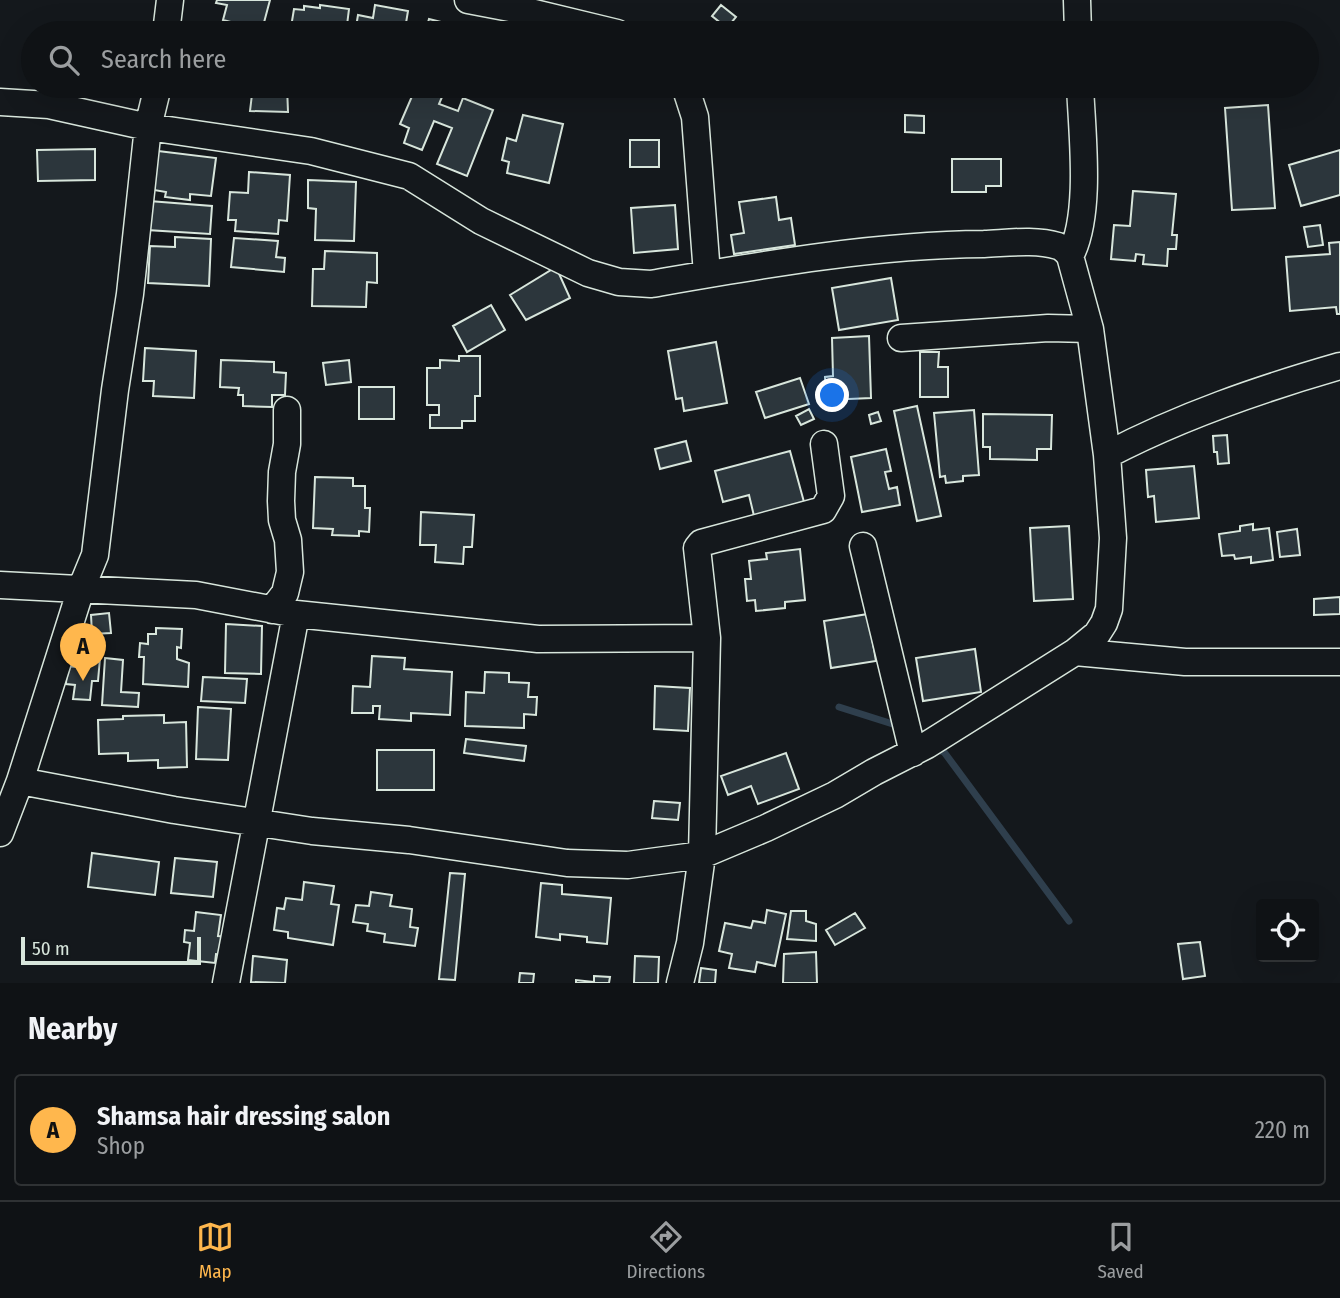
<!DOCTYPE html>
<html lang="en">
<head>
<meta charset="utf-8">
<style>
  :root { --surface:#0f1215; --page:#1d2022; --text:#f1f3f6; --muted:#9b9ea0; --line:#2f3234; --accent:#ffb74d }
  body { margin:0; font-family:"Fira Sans Condensed",sans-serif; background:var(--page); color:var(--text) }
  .controls { position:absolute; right:21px; bottom:21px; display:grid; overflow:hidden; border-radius:7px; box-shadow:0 7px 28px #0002 }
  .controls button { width:63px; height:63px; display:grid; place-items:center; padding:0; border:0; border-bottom:2px solid var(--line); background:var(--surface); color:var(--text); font:35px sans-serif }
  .scale { position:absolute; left:21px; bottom:18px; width:180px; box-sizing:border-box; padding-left:7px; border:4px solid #d8e6dc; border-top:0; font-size:19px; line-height:24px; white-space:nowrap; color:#d8e6dc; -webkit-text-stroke:5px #14181c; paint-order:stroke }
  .you { position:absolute; left:833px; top:396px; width:24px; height:24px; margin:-18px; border:5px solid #fff; border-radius:50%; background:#1a73e8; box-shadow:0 0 0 10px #1a73e833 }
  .badge { display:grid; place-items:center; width:46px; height:46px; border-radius:50%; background:var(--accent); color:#111; font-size:23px; font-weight:700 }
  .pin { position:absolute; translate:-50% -58px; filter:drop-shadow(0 2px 4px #0008) }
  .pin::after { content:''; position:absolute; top:37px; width:24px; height:21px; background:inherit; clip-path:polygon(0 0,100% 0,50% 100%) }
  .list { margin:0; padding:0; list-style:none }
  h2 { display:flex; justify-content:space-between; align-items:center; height:91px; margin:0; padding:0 28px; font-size:30px }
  h2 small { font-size:23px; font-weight:400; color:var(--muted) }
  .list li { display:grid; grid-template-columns:46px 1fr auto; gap:21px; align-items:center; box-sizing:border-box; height:112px; margin:0 14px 14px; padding:0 14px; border:2px solid var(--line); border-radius:7px }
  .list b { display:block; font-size:26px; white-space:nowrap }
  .list p { margin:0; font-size:23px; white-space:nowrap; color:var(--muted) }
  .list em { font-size:23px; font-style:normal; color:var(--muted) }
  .icon { flex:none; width:38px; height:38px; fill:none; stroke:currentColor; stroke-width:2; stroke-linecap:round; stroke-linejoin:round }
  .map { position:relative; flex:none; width:1340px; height:983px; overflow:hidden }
  .search { position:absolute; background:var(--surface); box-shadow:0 7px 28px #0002; left:21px; right:21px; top:21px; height:77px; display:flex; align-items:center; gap:18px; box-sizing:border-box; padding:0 24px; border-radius:38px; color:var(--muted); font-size:26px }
  .sheet { height:217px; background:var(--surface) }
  nav { display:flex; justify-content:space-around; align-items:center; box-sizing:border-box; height:98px; border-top:2px solid var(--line); background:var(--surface); font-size:19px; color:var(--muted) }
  nav a { display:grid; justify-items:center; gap:4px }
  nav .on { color:var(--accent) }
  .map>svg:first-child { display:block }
</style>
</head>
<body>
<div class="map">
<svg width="1340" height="983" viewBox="0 0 1340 983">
  <rect width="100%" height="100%" fill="#14181c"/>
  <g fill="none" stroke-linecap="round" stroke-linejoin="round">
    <path stroke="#2f3f4d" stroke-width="7" d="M839,707L899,726
      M935,749L944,752L1069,921"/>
  </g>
  <path fill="#2c363c" stroke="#d8e6dc" stroke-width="2" d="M217,0H270L262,30L223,20L227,5L216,3Z
    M320,5L349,9L346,33H290L294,9L304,10V6L320,8Z
    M375,5L408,11L406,23L417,25L415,33H355L358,15L373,18Z
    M721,5L736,17L727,28L712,16Z
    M429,19L485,33H425Z
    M519,22L569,33H518Z
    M198,86H235L234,92Z
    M253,86H287L288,112L250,111Z
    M453,86H492L491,90L475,86L474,91Z
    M416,87L442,97L439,104L458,111L463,98L493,110L467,176L437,164L452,128L434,121L422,150L404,143L409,128L400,124Z
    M1268,105L1275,208L1232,210L1225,108Z
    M523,115L563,124L549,183L507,173L509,162L502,160L507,138L516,141Z
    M905,115L924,116V133L905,132Z
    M630,140H659V167H630Z
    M95,149V180L38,181L37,150Z
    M1340,150V195L1301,206L1289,165Z
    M158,151L216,158L211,196L190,194V200L165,197L166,192L154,190Z
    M952,159H1001V186H986V192H952Z
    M249,172L290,175L287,221L279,220L278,234L235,231L236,220H228L230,192L248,193Z
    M308,180L356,182L354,241L315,240L316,209L308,208Z
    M1133,191L1176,194L1172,235H1177L1176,249H1168L1167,266L1143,264L1144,255L1136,254L1135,261L1111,259L1114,225L1130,226Z
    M776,197L779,220L791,218L795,245L734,254L731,235L744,233L739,202Z
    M149,201L212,206L210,234L147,230Z
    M675,205L678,249L634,253L631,208Z
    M1320,225L1323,245L1308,247L1304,227Z
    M175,237L211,239L209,286L148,283L150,246L175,247Z
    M234,238L278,241L276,257L285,258L284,272L231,267Z
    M1340,242V314H1337L1336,307L1290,311L1286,257L1330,254L1329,243Z
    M325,251L377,253V283L367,282L366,307L312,306L313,269H324Z
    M556,267L570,298L526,320L510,295Z
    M891,278L898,320L839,330L832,288Z
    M491,305L505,330L467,352L453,326Z
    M869,336L871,398L826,400L825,377L833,376L832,338Z
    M716,342L727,403L684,411L682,398L676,399L668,351Z
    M145,348L196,351L194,398L153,396L154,381H143Z
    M920,352H939L938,367H948V397H920Z
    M459,356H480V396H475V421H462V428H430V415H439V405H427V368H440V360L459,361Z
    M221,360L274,362V372L286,373L285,395H272V407L243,406V395H238L239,388L220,387Z
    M349,360L351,382L326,385L323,363Z
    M800,378L809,404L765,418L756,392Z
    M359,387H394V419H359Z
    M917,406L941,516L917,521L894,411Z
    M809,409L814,419L801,425L796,416Z
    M974,410L979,475L963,476V481L946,483L945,476L940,477L934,413Z
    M878,412L881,421L871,424L869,415Z
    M983,414L1052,415L1051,449H1037V460L990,459V447H983Z
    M1227,435L1229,463L1218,464L1217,452H1214L1213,436Z
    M686,441L691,461L660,469L655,449Z
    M886,449L891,471L885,472L889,489L897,487L900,505L862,512L851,457Z
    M790,451L804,502L754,516L749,495L723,502L715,471Z
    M1194,466L1199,518L1156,522L1154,496L1148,497L1146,470Z
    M315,477L353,478V486H365V508H370L369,532L359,531V536L332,535L333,529L313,528Z
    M421,512L474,515L472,547H464L463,564L435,562L436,545H420Z
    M1253,524V530L1269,528L1273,560L1251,563V557L1235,559L1234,555L1222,556L1219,534L1240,531V526Z
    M1069,526L1073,599L1034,601L1030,528Z
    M1297,529L1300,555L1280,557L1277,532Z
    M800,549L805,600L785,602V608L756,611L755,600L747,601L745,579H751L749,561L767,559L766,553Z
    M1340,597V614L1314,615V599Z
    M109,613L111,633L92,634L91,615Z
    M868,614L876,661L831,668L824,621Z
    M226,624L262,626L261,674L225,673Z
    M156,628L182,629L181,648L177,647V659L189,663L188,687L143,684L144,657H139L140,643L148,644V634H156Z
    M975,649L981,692L923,701L916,658Z
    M372,656L405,658L404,669L452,672L450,715L411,713V721L379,719L380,706H373V713H352L353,686L370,687Z
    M86,657L100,658L98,681H92L90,700L73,699L75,685L66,684L67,666L85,668Z
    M105,658L123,660L121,692L139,693L138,707L102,705Z
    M485,672L509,673V682L529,683L528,697H537L536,715L524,714V728L465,726L466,692L484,693Z
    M203,677L247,679L245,703L201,701Z
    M655,686L690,688L688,731L654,729Z
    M198,707L231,709L228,760L196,759Z
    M164,715V723L186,722L187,767L158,768V760L128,761V753L99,754L98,720L123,719V716Z
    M466,739L526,746L524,761L464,753Z
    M377,750H434V790H377Z
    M786,753L799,789L758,804L751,786L728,795L721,776Z
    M654,801L680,803L678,820L652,818Z
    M92,853L159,862L155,895L88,887Z
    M175,858L217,862L213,897L171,893Z
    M450,873L465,874L455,980L439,979Z
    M304,882L334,886L331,904L339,905L333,945L288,938V932L274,930L277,908L284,909L286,898L302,900Z
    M541,883L562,885V894L611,898L607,944L587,942V937L560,934V940L536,937Z
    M371,892L392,895L390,906L412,909L410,927L418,928L415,946L384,942L385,934L367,931L368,924L353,922L356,905L369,906Z
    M767,910L786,914L775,966L757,962L755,972L729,968L732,954L719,951L725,923L751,928L753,921L765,923Z
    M791,911H806V921L816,924V941L787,939Z
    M196,912L221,915L218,936L229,937L227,955L216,954L215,963L188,960L190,943L184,942L185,930L194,931Z
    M855,913L865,928L835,945L826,930Z
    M1200,942L1205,976L1183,979L1178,944Z
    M816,952L817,983H783L784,954Z
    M253,956L287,960L285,983L251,982Z
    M635,956L659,957L658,983H634Z
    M701,968L716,970L715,983H699Z
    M520,973L534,974L533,983H519Z
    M594,976L610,977L609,983H576V980L594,982Z"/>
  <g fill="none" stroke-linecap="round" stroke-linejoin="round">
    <g stroke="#d8e6dc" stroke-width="29">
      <path id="minor" d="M468,0L526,11L617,33
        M1077,0L1078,33
        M166,33L170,0
        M685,86L695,117L707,274
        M0,102L49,105L148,127L311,151L409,176L481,221L588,273L619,282L651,284C761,265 872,245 984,244C1008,243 1035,239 1058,246C1064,248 1066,251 1070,256L1090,329L1107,455L1113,538L1109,609L1104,623L1097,634L1075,652L927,745L874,772L835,795L766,828L702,855L628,865L567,863L409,840L312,831L174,810L20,781
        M1070,256C1092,215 1082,133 1080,86
        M901,338L1048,328L1090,329
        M1107,455C1181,416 1260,389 1340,366
        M863,546L913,753
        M0,585L196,595L296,614L538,639L707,638
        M272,610L285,593L290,572L288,540L282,520L281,501L282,472L287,444V410
        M1075,652L1185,662H1340
        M0,833L20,781L81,589L95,555L115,390L130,294L148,127L158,86
        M226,983L296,614
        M680,983L690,943L702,855L707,638L697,548L701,543L823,510L831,496L824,444"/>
    </g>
    <use href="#minor" stroke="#14181c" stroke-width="26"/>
  </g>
</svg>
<div class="controls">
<button><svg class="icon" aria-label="locate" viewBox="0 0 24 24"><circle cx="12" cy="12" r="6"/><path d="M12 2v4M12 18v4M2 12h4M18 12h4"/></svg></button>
</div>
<div class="scale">50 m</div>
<div class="you"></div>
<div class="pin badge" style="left:83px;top:681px">A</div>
<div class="search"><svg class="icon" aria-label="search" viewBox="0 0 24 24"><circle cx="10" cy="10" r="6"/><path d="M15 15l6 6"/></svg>Search here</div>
</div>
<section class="sheet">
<h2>Nearby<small></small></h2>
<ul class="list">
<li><span class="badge">A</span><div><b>Shamsa hair dressing salon</b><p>Shop</p></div><em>220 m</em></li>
</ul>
</section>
<nav>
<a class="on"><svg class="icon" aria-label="map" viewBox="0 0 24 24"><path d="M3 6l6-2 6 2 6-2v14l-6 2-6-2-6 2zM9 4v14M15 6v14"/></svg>Map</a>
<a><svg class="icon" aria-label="directions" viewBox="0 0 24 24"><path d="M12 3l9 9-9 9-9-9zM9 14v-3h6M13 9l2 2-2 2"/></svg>Directions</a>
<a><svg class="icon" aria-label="saved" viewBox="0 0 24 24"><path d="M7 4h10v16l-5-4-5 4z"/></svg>Saved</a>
</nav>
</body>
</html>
